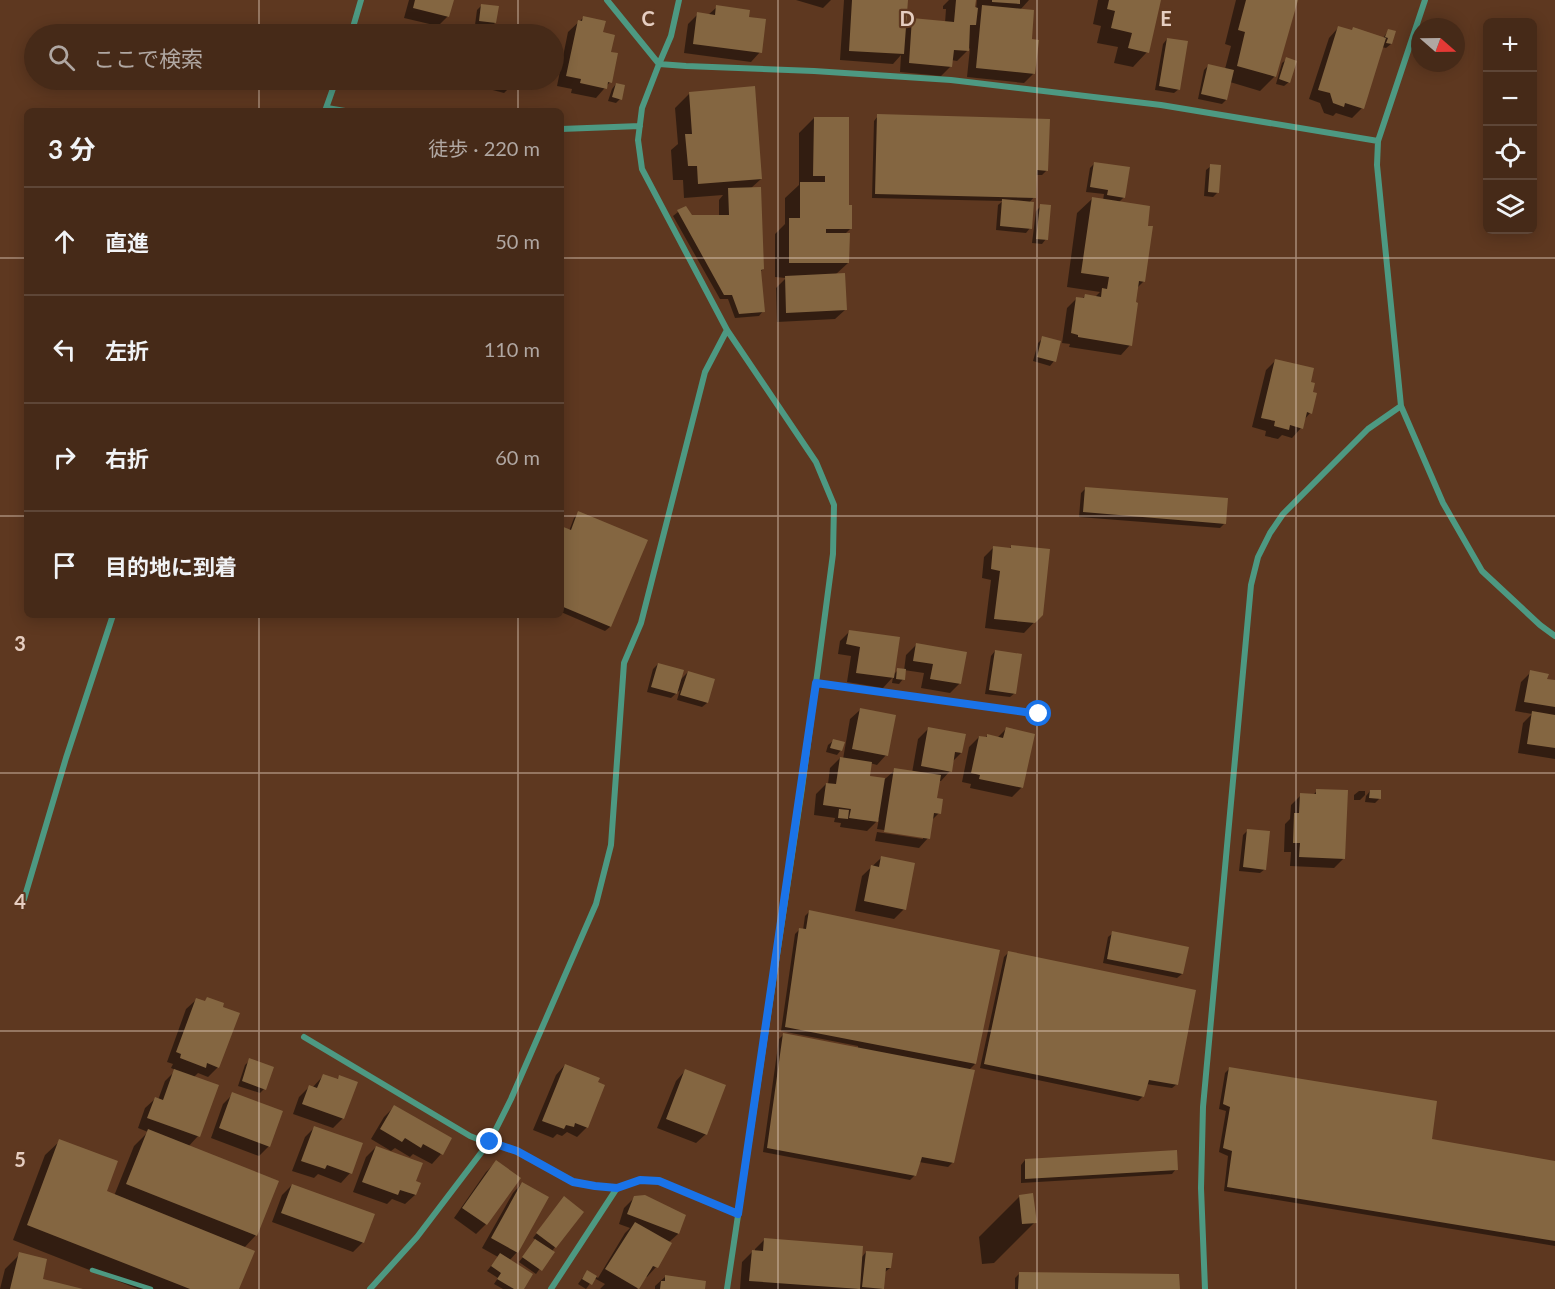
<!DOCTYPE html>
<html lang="ja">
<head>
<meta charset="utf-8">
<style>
  :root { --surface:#462a18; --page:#503625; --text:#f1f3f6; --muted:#b0a7a2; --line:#5e4637 }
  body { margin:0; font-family:Lato,"Noto Sans JP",sans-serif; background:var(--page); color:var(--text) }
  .controls { position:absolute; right:18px; top:18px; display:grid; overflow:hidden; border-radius:9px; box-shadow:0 3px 15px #0003 }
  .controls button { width:54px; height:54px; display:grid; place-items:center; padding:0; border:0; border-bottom:2px solid var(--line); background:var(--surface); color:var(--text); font:30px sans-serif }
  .compass { position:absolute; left:1411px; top:18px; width:54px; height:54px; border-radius:50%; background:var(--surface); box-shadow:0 3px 15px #0003; rotate:110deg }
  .stop { position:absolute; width:18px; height:18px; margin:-14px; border:4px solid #1a73e8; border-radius:50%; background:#fff }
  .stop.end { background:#1a73e8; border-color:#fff; box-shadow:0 2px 6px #0008 }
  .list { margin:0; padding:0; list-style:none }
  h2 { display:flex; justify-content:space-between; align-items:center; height:78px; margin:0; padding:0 24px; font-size:26px }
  h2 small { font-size:20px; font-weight:400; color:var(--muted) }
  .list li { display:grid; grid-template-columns:39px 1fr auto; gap:18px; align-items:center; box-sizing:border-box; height:108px; padding:0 24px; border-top:2px solid var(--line) }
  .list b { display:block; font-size:22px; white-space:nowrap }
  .list em { font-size:20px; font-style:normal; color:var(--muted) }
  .icon { flex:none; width:33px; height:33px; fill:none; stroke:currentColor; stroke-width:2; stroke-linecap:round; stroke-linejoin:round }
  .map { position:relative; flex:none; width:1555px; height:1289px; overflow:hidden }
  .search { position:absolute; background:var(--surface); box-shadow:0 3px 15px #0003; left:24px; top:24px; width:540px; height:66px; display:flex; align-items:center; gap:15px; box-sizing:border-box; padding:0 21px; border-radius:33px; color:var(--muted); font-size:22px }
  .panel { position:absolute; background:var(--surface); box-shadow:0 3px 15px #0003; left:24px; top:108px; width:540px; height:510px; border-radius:9px }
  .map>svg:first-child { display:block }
</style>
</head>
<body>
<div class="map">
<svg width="1555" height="1289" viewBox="0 0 1555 1289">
  <rect width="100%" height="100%" fill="#5e3820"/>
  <path fill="#0007" d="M409,0H452L448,16L438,26L404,18Z
    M796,0H831L823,8Z
    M844,0H906L904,29L913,20L945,23L946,9H943V6L949,0H974L973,9H976L977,0H1029L1020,10L1030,41L1034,73L1024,83L967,77L970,48L957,61L951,60V66L941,76L900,72L901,55L893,64L840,60Z
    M1098,0H1160L1147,52L1133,67L1114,63L1118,47L1097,43L1101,26L1093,24Z
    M1236,0H1296L1275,76L1260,91L1230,82L1226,100L1222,104L1198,99L1204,70L1208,66L1225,69L1231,46L1225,44Z
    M481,6L495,23L491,27L475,25L477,10Z
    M717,7L747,18L760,52L751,62L684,53L688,24L698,14L708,15Z
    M583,18L609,53L610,82L596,98L571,93L572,89L557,86L568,32Z
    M1338,28L1383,38L1389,30L1391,44L1386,48L1382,47L1362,108L1352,118L1336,113L1333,116L1324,113L1320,103L1309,99L1329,38Z
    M1167,39L1179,89L1174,93L1155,90L1163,44Z
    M1287,59L1289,82L1284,86L1276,84L1282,63Z
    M471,80H514V83L504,93L470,84Z
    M616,84L620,99L616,103L608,101L612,89Z
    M690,93L761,179L750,189L763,269L760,272L763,311L759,316L735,318L728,299H720L673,216L678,212L686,208L691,216H719V200L723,195L684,198L683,180H673L671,150L678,144L675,108Z
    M878,116L1047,170L1042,175H1035L1034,197L1029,203L1030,228L1026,233L996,230L998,205L1003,201L872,198L874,121Z
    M814,118L848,206L851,228L845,234L848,263L835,275L845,310L835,319L777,322L776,288L786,278L775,277V234L785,224V198L799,185V133Z
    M1094,164L1124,197L1118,203L1146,227L1144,281L1136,289L1130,345L1121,355L1069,347L1070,344L1062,343L1067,308L1077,298L1082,299L1085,296L1095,297L1100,292L1067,287L1077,213L1092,199L1103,200L1104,194L1086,192L1090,168Z
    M1211,166L1218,192L1213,197L1204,196L1206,170Z
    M1041,206L1046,239L1042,244L1032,243L1036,211Z
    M1043,338L1054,361L1050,366L1033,361L1038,343Z
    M1276,360L1309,383L1310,413L1304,420L1301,428L1292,438L1282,435L1278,439L1265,436L1266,431L1252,427L1266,370Z
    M1086,488L1224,524L1220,528L1079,517L1081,493Z
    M579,513L646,541L610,627L605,631L561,612V528L569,531L574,518Z
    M1012,546L1041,615L1024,633L985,628L991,580L982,578L984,557L994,547L1009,549Z
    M849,632L893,675L898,670L904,671L906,655L916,645L960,683L950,693L921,688L924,673L904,670L903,679L899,684L892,683L893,677L883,688L847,682L851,656L838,654L840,641Z
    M995,651L1015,693L1010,697L985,694L991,656Z
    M658,664L679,681L688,672L707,703L702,707L677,700L680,690L671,698L647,692L653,669Z
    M1531,672L1546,680L1555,682V759L1518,753L1523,723L1532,714L1515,711L1521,682Z
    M860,710L886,755L877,765L870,763L868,777L885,779L895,770L912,773L918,739L928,729L961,753L952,762L950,771L941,781H938L935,799L939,813L931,821L928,838L919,848L875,841L877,832L923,839V836L877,829L879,819L867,831L840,827L841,823L834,822L835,818L814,815L816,794L826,784H828L830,768L840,758L843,759L850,719Z
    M1006,729L1022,787L1012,797L970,788L971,784L962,782L969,747L979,737L985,738L987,736L997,738Z
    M833,741L841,750L837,755L826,752L828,745Z
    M1317,791L1344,858L1334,868L1290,866L1291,852H1284L1285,824L1290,819L1291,805L1301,795H1313Z
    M1359,791H1365V795L1360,800H1354V795Z
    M1370,791L1380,798L1375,803L1365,802L1366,796Z
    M1248,830L1265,869L1260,873L1239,871L1243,835Z
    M881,858L904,909L894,919L855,911L862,876Z
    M809,912L975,1064L969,1070L953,1162L948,1167L919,1162L915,1175L910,1180L763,1152L779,1039L783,1035L858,1049V1046L781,1031L795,934L799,930H803L805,916Z
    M1113,933L1182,974L1177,978L1103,963L1108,937Z
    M1008,953L1177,1084L1172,1088L1146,1084L1143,1096L1138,1101L980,1068L1004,957Z
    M196,1000L218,1067L208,1077L198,1073L194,1077L198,1136L188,1147L256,1235L244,1248L238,1289H138L13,1240L45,1155L60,1141L105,1192L114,1196L134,1146L148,1132L138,1128L145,1108L155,1099L158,1100L165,1081L176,1070L171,1068L173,1064L167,1062L186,1009Z
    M250,1060L264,1089L260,1093L238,1086L245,1065Z
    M565,1065L587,1127L577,1137L567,1132L562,1136L557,1134L553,1138L533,1130L556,1075Z
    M1229,1069L1430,1140L1555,1162V1246L1224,1191L1228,1156L1219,1152L1226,1111L1219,1109L1225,1073Z
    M685,1071L706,1134L696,1143L657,1128L676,1081Z
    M323,1076L336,1080L340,1077L343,1118L333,1128L293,1114L299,1097L309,1087L312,1088Z
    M233,1094L269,1146L259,1156L211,1138L223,1104Z
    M394,1107L441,1154L432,1164L413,1154L410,1157L395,1148L391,1151L371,1139L384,1117Z
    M314,1128L350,1173L341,1183L318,1174L314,1178L292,1171L305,1137Z
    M376,1147L414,1182L415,1195L405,1204L392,1199L387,1204L353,1192L366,1157Z
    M1025,1160L1176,1169L1172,1174L1021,1183V1165Z
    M496,1162L518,1178L486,1224L476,1234L454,1218L486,1172Z
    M522,1183L547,1198L517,1252L509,1261L522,1289H503L494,1284L498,1278L487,1271L498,1257L482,1248L513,1193Z
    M292,1185L363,1242L353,1252L272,1222L282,1195Z
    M1020,1196L1035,1222L994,1263L982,1264L979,1237Z
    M634,1198L684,1216L678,1234L668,1243L656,1267L647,1277L645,1276L637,1289H600L605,1284L594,1278L586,1289L578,1284L583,1277L588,1272L598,1278L625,1233L630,1228L619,1224L624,1208Z
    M560,1203L555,1247L536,1274L519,1262L536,1240L533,1238Z
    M765,1239L861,1258L866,1252L890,1268L885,1272L882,1289H859V1287L857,1289H740L742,1262L752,1252H755V1249Z
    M20,1254L41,1280L80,1289H0L5,1269Z
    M1020,1273L1178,1289H1015V1278Z
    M665,1277L703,1289H655V1286Z"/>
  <path fill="#846641" d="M415,0H454L449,17L413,8Z
    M852,0H908L904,54L849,51Z
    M956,0H976L975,7L978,8L976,25H970L969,51L954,50L952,67L909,63L912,18L954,22Z
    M992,0H1020V4L992,2Z
    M1109,0H1161L1149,53L1128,48L1132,33L1111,28L1115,11L1107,9Z
    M1246,0H1298L1276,77L1237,66L1245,32L1238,30Z
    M481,4L499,6L496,23L479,21Z
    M716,5L750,10L749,17L766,19L762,53L693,44L697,12L715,15Z
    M982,5L1034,10L1032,39L1039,40L1035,74L976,68Z
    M583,16L606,21L603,32L615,35L611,52L618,53L612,83L608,82L607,89L580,83L581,79L566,76L578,20L582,21Z
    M1338,26L1352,30L1353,27L1386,38L1364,109L1345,103L1344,107L1333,103L1330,93L1318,90Z
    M1388,29L1396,31L1392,44L1386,43L1388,38L1385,37Z
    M1167,38L1188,41L1180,90L1159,86Z
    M1286,57L1297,61L1290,83L1279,79Z
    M1208,64L1234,70L1227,100L1201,94Z
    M616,83L625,85L622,100L612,97Z
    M755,86L762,179L698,184L697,166H688L685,134H692L689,92Z
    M877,114L1050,119L1048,171L1037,170L1036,198L875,194Z
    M814,117H849V205H852V229H826V233H850L849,263H789V218H800V182H825V176H813Z
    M1094,162L1130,167L1125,198L1107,195L1108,190L1090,187Z
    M1210,164L1221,165L1219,193L1208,192Z
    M761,187L764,269L761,270L765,312L739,314L732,295H724L677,210L686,206L692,215H729L728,188Z
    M1092,197L1150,206L1148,226H1153L1145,282L1139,281L1136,302L1138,303L1132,346L1078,337V335L1071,333L1076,297L1084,298L1085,294L1101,297L1102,288L1107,289L1109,277L1081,273Z
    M1002,199L1034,202L1032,229L1000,226Z
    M1040,204L1051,205L1048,240L1036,239Z
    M845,273L847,310L786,313L785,276Z
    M1042,336L1061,341L1056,362L1037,357Z
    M1275,359L1314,368L1311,382L1315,383L1313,392L1317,393L1312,414L1307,412L1303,429L1290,425L1289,430L1274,426L1275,421L1261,418Z
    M1085,487L1228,498L1226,524L1083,512Z
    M578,511L648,540L611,627L561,606V526L571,530Z
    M1011,545L1050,549L1043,615L1035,623L994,619L1000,571L991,569L993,546L1011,548Z
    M849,630L900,637L894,678L856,673L860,647L846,644Z
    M916,643L967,652L961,684L930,679L933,664L913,661Z
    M995,650L1022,654L1016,694L989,690Z
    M658,663L684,670L677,694L651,687Z
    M897,668L906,669L905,680L896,679Z
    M1530,670L1549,674L1547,679L1555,680V707L1524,702Z
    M688,671L715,679L708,703L680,695Z
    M860,708L896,715L888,756L852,749Z
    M1532,711L1555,715V748L1527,744Z
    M928,727L966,734L962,753L955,752L952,772L921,766Z
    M1006,727L1035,734L1023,788L979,779L980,775L971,773L979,736L987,737V734L1003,738Z
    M833,739L845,742L842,751L830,748Z
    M840,757L872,762L870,776L885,778L878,822L849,818L851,809L823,805L826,783L836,784Z
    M894,768L941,775L937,798L943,799L941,814L934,813L930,839L884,832Z
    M1316,789L1348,790L1345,859L1299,857L1300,843H1293L1294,813H1299L1300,793L1316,794Z
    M1370,790H1381V799L1369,798Z
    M839,809L849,810L848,819L838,818Z
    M1247,829L1270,831L1266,870L1243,867Z
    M881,856L915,863L906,910L864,901L871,865L879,867Z
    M809,910L1000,950L976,1064L785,1027L799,928L806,929Z
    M1112,931L1189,947L1183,974L1107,959Z
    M1008,951L1196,990L1178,1085L1149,1080L1144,1097L984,1064Z
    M207,997L224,1003L223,1007L240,1013L219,1068L207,1063L206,1068L180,1058L181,1054L176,1052L196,998L205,1001Z
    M783,1033L975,1070L954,1163L922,1157L916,1176L767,1148Z
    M249,1058L274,1067L266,1090L242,1081Z
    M565,1064L600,1078L598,1082L605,1085L588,1128L575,1123L574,1127L566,1125L564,1129L542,1121Z
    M1229,1067L1437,1101L1432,1139L1555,1161V1241L1227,1187L1232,1151L1223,1148L1230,1107L1223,1104Z
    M174,1069L219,1085L200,1137L147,1118L155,1097L163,1100Z
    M685,1069L726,1085L707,1135L666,1119Z
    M323,1074L338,1079L339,1075L358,1082L344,1119L302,1104L309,1085L317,1088Z
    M232,1092L283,1111L270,1147L219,1128Z
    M394,1105L452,1138L443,1155L423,1144L421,1148L405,1138L402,1142L380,1129Z
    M314,1126L363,1143L352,1174L327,1165L325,1169L301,1161Z
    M148,1129L279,1181L257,1236L126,1184Z
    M59,1139L118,1161L107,1191L255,1251L239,1289H190L27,1225Z
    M376,1146L423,1163L416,1181L421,1183L416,1195L400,1190L398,1195L362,1182Z
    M1177,1150L1178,1170L1025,1179V1159Z
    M496,1160L521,1178L487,1225L462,1208Z
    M522,1182L549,1197L518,1253L491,1238Z
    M292,1184L375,1214L364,1243L281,1213Z
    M1033,1193L1037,1223L1022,1224L1019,1195Z
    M645,1195L686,1215L679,1234L627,1214L634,1196Z
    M564,1196L584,1212L556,1248L536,1233Z
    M635,1222L672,1243L658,1268L653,1266L639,1289L605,1269Z
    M764,1238L863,1246L860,1289L749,1281L752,1250L763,1251Z
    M535,1239L555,1252L542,1271L522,1257Z
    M866,1251L893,1253L891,1268H886L884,1289L862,1287Z
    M19,1252L47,1259L43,1279L83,1289H10Z
    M500,1253L533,1274L524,1289H514L497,1279L501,1273L491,1266Z
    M587,1270L597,1276L592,1285L582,1279Z
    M1019,1272L1179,1274L1180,1289H1018Z
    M665,1275L706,1281L705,1289H660L661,1281H665Z"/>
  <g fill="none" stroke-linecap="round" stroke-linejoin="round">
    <path stroke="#4d9982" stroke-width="4.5" d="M816,683L1039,714
      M92,1270L151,1289"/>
    <path stroke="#4d9982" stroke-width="6" d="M607,0L659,64L686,66L814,71L951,80L1161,105L1378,141
      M679,0L671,36L659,64L642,108L638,140L642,169L727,330L816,462L834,505L833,554L816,683L802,788L727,1289
      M1425,0L1378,141L1377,165L1401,406L1443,503L1482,571L1540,625L1555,636
      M351,34L361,0
      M327,108L345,111
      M325,111L336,80
      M561,129L640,126
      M22,906L66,758L113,615
      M304,1037L470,1136L480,1140L490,1141L517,1151L573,1182L595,1186L617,1188L640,1180L659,1181L738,1214
      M370,1289L417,1237L490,1141L511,1099L596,904L611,845L624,663L641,623L705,372L727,330
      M551,1289L617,1188
      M1205,1289L1201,1188L1203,1107L1251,585L1258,557L1270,533L1283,514L1368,429L1401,406"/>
  </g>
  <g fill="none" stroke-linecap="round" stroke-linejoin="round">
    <path stroke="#1a73e8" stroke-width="8" d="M490,1142L517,1151L573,1182L595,1186L617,1188L640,1180L659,1181L738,1214L816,683L1039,714"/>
  </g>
  <path fill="none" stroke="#e6cec1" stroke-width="1.5" stroke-opacity="0.55" d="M259,0V34M518,0V34M778,0V1289M1037,0V1289M1296,0V1289M259,80V111M518,80V111M0,258H27M561,258H1555M0,516H27M561,516H1555M259,615V1289M518,615V1289M0,773H1555M0,1031H1555"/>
  <g font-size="20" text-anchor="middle" font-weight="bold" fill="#e6cec1" stroke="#5e3820" stroke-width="4.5" stroke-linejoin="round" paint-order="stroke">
    <text x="648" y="26">C</text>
    <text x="907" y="26">D</text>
    <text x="1166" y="26">E</text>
    <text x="20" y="651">3</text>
    <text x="20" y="909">4</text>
    <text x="20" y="1167">5</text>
  </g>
</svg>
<div class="controls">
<button>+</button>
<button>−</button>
<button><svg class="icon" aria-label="locate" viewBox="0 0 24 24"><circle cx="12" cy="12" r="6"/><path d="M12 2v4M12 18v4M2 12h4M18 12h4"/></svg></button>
<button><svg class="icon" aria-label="layers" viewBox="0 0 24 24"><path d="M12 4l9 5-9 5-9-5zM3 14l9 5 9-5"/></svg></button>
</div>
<svg class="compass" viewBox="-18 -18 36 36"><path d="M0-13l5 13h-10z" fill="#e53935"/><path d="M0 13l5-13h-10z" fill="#b0a7a2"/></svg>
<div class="stop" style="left:1039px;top:714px"></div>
<div class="stop end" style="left:490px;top:1142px"></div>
<div class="search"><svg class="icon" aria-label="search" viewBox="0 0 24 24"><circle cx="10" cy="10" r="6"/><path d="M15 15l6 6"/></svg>ここで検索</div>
<section class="panel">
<h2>3 分<small>徒歩 · 220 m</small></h2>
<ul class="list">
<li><svg class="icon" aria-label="ahead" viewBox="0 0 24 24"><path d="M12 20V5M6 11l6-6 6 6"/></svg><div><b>直進</b></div><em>50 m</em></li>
<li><svg class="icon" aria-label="left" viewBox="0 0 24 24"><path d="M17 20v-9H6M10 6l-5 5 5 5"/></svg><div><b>左折</b></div><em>110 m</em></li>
<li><svg class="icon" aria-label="right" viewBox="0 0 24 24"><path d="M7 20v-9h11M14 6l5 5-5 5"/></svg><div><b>右折</b></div><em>60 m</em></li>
<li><svg class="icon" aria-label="arrive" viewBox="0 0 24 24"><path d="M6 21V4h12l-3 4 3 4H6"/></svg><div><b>目的地に到着</b></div></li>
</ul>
</section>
</div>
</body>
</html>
